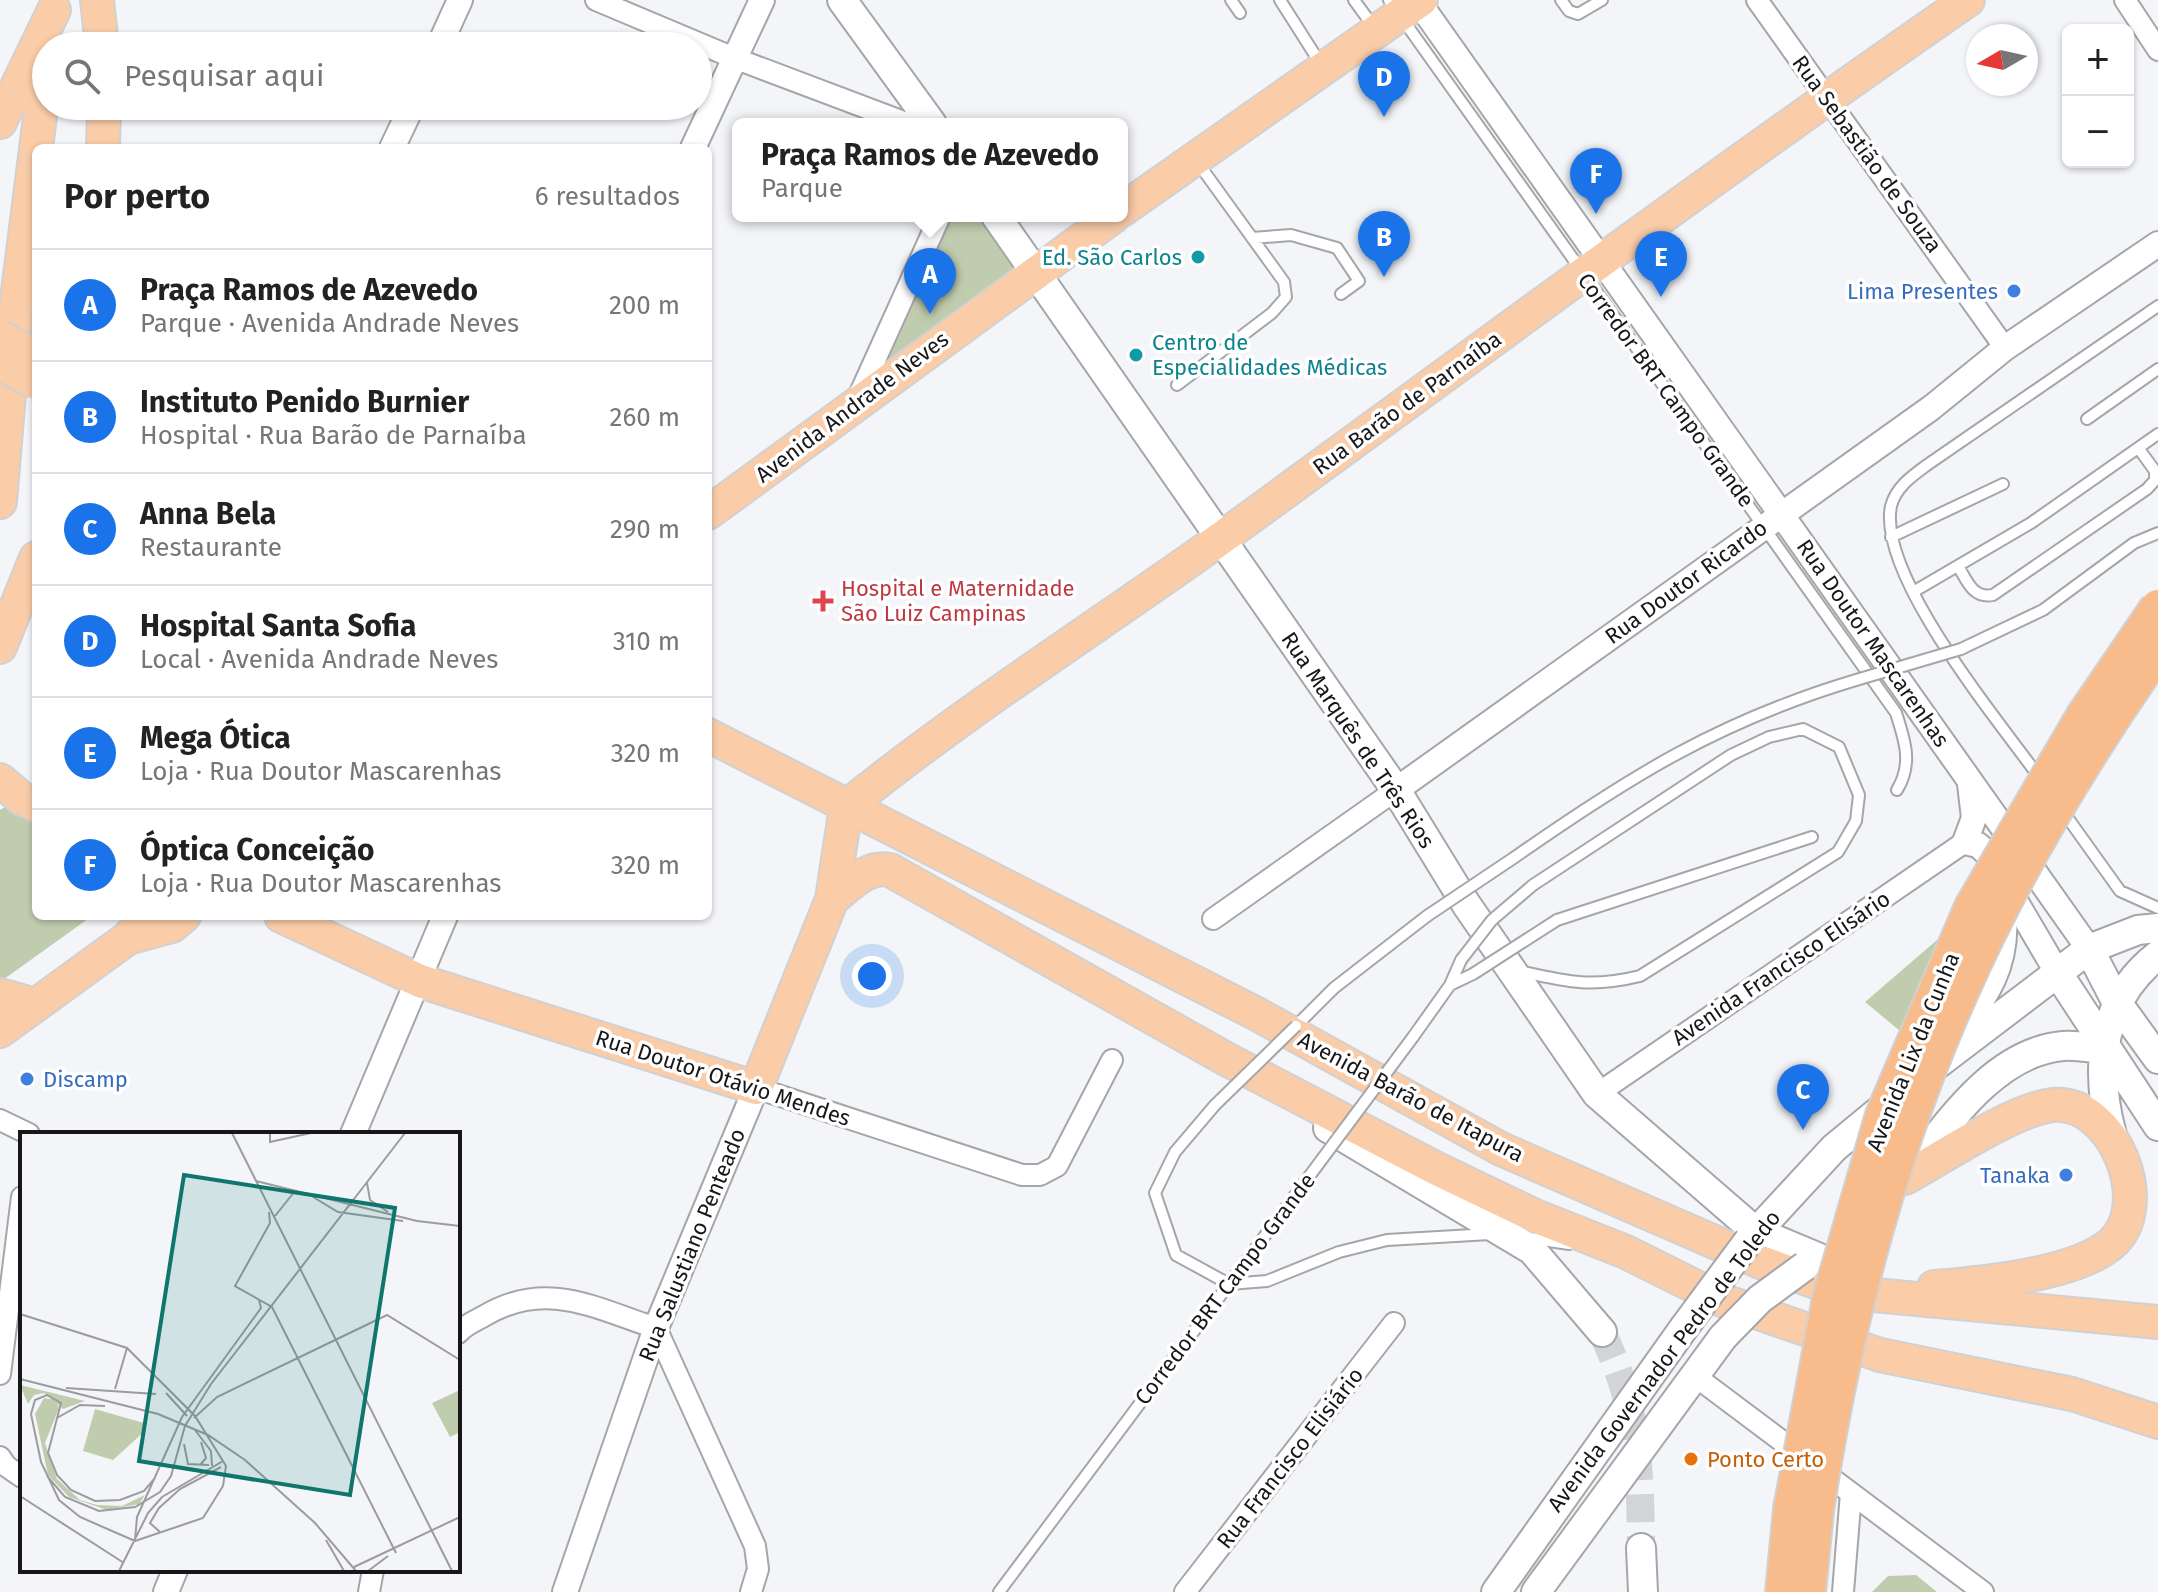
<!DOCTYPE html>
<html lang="pt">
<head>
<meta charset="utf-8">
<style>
  :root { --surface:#fff; --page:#f6f6f6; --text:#222; --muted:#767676; --line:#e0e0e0; --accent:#1a73e8 }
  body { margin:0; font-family:"Fira Sans",sans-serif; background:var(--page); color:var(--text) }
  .controls { position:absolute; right:24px; top:24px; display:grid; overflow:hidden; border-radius:12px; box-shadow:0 2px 6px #0004 }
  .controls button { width:72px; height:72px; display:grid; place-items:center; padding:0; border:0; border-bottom:2px solid var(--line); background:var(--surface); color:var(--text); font:40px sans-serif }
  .compass { position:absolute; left:1966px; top:24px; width:72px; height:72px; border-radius:50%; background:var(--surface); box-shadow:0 2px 6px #0004; rotate:261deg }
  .you { position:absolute; left:872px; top:976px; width:28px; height:28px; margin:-20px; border:6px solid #fff; border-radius:50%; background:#1a73e8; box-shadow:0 0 0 12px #1a73e833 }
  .badge { display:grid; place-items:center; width:52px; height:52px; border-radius:50%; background:var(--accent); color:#fff; font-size:26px; font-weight:700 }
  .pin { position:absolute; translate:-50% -66px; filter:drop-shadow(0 2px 4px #0008) }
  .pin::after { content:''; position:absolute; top:42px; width:28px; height:24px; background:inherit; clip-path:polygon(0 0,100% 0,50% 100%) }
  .popup { position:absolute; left:732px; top:118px; width:396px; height:104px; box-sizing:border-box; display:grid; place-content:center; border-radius:12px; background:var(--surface); filter:drop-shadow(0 2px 6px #0005); font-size:26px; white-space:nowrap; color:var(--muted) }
  .popup b { font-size:30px; color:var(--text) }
  .popup::after { content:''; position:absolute; left:50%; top:100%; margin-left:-16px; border:16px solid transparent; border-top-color:var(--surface) }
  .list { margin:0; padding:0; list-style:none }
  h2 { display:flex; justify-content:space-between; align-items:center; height:104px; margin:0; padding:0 32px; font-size:34px }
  h2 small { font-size:26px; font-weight:400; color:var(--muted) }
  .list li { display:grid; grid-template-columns:52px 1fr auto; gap:24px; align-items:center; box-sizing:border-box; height:112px; padding:0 32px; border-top:2px solid var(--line) }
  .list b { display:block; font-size:30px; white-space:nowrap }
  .list p { margin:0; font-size:26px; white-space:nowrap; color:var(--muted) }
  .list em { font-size:26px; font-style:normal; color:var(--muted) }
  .icon { flex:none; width:44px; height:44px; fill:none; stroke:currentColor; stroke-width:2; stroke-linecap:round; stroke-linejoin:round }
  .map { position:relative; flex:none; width:2158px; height:1592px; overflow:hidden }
  .search { position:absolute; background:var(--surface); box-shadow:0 2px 6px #0004; left:32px; top:32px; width:680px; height:88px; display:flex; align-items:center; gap:20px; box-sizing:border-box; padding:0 28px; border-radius:44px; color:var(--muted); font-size:30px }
  .panel { position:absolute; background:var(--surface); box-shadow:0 2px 6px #0004; left:32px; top:144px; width:680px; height:776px; border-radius:12px }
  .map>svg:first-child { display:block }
</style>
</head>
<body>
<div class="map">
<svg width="2158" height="1592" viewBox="0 0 2158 1592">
  <rect width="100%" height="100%" fill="#f4f5f9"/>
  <path fill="#c0ccae" d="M950,216H986L1019,268L887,361Z
    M10,804L36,815V916H92L0,982V810Z
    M1937,940L1947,951L1905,1035L1865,1002Z
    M1916,1575L1937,1592H1872L1888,1576Z"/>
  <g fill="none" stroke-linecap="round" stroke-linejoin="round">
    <path stroke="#d3d4d7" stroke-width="28" stroke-dasharray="28 14" stroke-linecap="butt" d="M1602,1332C1639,1411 1640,1463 1641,1548"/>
    <g stroke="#a5a6aa" stroke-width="14">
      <path id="service" d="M1231,0L1240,13
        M1280,0L1322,66
        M1354,0L1373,26
        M1389,0C1560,237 1728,475 1896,713C1905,741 1913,764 1897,790
        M1561,0L1569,11L1578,14L1602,0
        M1252,238L1291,235L1337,248L1359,281L1341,294
        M1177,385L1272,313L1286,297L1284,282L1198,163
        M2087,419L2158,369
        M1891,537L2003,484
        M1958,566C1967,581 1973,599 1993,595L2147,489L2155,480V471L2139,449
        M1913,592L2031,523L2158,434
        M1961,649L2043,610L2134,543L2158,533
        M2039,777C1998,720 1877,575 1891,506C1896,487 1912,476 1927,465L2158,306
        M2062,810L2120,891L2158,908
        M1515,857C1631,776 1719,721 1856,680
        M1557,920L1812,837
        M1519,971C1568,982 1591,988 1640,976L1838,852L1856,821L1859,795L1839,747L1803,729L1769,737L1731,755L1533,885
        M1450,985L1473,974
        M1296,1026L1334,988L1427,916
        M1413,1037L1450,985L1461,960
        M1215,1105L1175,1152L1155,1193L1176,1255L1229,1284L1267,1281L1339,1252L1387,1240L1490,1234
        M1529,1238L1569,1244
        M999,1592L1194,1331"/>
    </g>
    <g stroke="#a5a6aa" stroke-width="24">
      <path id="minor" d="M596,0L734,58L909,124
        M1757,0L2005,348
        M2125,0L2158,50
        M856,402L940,216
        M1213,919L1396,790
        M756,1088L1022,1175H1040L1057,1166L1112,1060
        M1597,1094L1965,842
        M0,1120L29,1134
        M458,1333C465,1325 475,1321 484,1316C546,1279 594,1308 656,1328L755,1546L758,1569L751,1592
        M0,1374L22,1197
        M1695,1376L1983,1592
        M0,1457L6,1466L22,1477
        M369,1592L373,1570
        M1185,1592L1394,1323
        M1843,1592L1851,1493"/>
    </g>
    <g stroke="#a5a6aa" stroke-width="28">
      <path id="tertiary" d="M1417,0L2089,949
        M439,46L460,0
        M392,148L412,106
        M693,148L762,0
        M1970,784L1974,818L1965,842L1978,845L1987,853L2057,972
        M1396,790L1931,408L2005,348L2158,244
        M353,1134L445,916
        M166,1592L175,1570
        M565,1592L656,1328L756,1088"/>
    </g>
    <g stroke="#a5a6aa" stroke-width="32">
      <path id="secondary" d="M842,0L932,124
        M996,216L1396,790L1466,904L1597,1094L1755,1231L1817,1257
        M2089,949L2116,1001L2158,1059
        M2057,972L2158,1126
        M1947,1042C1984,997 2009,966 2001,905
        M1923,1075L2089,949L2138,930L2158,928
        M1328,1128L1532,1250L1602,1332
        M2112,1135C2094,1068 2100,1000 2158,955
        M1910,1172C1948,1123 1995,1052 2063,1046C2078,1045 2092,1048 2106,1050
        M1749,1240L1834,1148L1891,1101
        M1641,1548L1643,1592
        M1496,1592L1683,1329
        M1536,1592L1723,1337"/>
    </g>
    <g stroke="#d1d1d1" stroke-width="36">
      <path id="primary" d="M97,0L102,46
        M0,122L54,10
        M36,148L46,70
        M103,148L104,106
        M1122,210L1421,0
        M0,502L17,299L36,149
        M708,513L1114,216
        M0,647L36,558
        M708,735L1255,1013L1501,1149L1758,1261L1843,1292L2158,1322
        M0,780L21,798L36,805
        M832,899C849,886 867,865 890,870L1228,1060L1435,1168L1535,1216L1626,1252L1724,1301L1880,1355L2072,1394L2158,1422
        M281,916L420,981L756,1088L832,899L846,807C972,705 1110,619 1241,524C1483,348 1722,170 1968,0
        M128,938L172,926L184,916
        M0,995L36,1005
        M0,1031L128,938L147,916
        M1905,1178C1942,1158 2014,1109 2053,1105C2114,1100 2156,1206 2111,1244C2074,1275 1982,1283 1934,1287"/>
    </g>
    <g stroke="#d1d1d1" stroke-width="38">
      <path id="trunk" d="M1783,1592L1791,1509
        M1808,1592L1816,1511"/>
    </g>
    <use href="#service" stroke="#fff" stroke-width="10"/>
    <use href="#minor" stroke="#fff" stroke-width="20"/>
    <use href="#tertiary" stroke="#fff" stroke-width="24"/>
    <use href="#secondary" stroke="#fff" stroke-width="28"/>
    <use href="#primary" stroke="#facca8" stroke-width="32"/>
    <use href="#trunk" stroke="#f8bb8b" stroke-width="34"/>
    <g stroke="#a5a6aa" stroke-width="14" stroke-linecap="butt">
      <path id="service-bridge" d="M1856,680L1961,649
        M1427,916L1515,857
        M1461,960L1492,920L1533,885
        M1473,974L1557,920
        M1215,1105L1296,1026
        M1194,1331L1413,1037"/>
    </g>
    <g stroke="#a5a6aa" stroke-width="32" stroke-linecap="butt">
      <path id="secondary-bridge" d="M1683,1329L1749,1240
        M1723,1337L1760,1299L1805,1266"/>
    </g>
    <g stroke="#d1d1d1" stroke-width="36" stroke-linecap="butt">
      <path id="primary-bridge" d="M0,337L36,357
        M0,363L36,383"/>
    </g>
    <g stroke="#d1d1d1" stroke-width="38" stroke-linecap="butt">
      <path id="trunk-bridge" d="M1791,1509L1830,1298L1883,1115L1972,907L2083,717L2158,607
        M1816,1511C1843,1333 1887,1157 1961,992C2014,872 2083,758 2158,651"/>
    </g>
    <use href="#service-bridge" stroke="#fff" stroke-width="10"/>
    <use href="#secondary-bridge" stroke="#fff" stroke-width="28"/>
    <use href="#primary-bridge" stroke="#facca8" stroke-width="32"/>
    <use href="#trunk-bridge" stroke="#f8bb8b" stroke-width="34"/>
  </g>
  <g fill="#0f9aa8" stroke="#fff" stroke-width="3">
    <circle cx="1198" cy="257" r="8"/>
    <circle cx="1136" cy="355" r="8"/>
  </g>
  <g fill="#3f7fe0" stroke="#fff" stroke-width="3">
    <circle cx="2014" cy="291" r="8"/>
    <circle cx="27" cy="1079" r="8"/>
    <circle cx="2066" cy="1175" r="8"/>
  </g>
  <path fill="#e0444e" stroke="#fff" stroke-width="3" d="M819 589h8v8h8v8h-8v8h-8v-8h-8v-8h8z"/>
  <circle fill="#e8710a" stroke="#fff" stroke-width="3" cx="1691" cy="1459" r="8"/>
  <g text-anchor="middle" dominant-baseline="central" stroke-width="7" stroke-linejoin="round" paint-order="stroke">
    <g font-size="22" fill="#171719" stroke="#fff">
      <text transform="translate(1867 154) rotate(54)">Rua Sebastião de Souza</text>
      <text transform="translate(1666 390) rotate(54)">Corredor BRT Campo Grande</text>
      <text transform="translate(1407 403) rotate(-36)">Rua Barão de Parnaíba</text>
      <text transform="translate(852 407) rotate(-37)">Avenida Andrade Neves</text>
      <text transform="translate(1686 582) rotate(-36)">Rua Doutor Ricardo</text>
      <text transform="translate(1873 643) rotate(55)">Rua Doutor Mascarenhas</text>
      <text transform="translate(1358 740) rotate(56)">Rua Marquês de Três Rios</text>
      <text transform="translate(1781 968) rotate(-34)">Avenida Francisco Elisário</text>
      <text transform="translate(1913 1052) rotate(-68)">Avenida Lix da Cunha</text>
      <text transform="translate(723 1078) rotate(18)">Rua Doutor Otávio Mendes</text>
      <text transform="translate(1411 1097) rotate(28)">Avenida Barão de Itapura</text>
      <text transform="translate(692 1245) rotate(-68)">Rua Salustiano Penteado</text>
      <text transform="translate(1225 1289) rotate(-53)">Corredor BRT Campo Grande</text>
      <text transform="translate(1664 1361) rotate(-53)">Avenida Governador Pedro de Toledo</text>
      <text transform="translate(1290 1458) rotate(-52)">Rua Francisco Elisiário</text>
    </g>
    <g font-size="22" fill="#0d838f" stroke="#fff" text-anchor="end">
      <text x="1182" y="257">Ed. São Carlos</text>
      <text x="1152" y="342" text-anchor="start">Centro de<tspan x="1152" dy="25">Especialidades Médicas</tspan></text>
    </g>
    <g font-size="22" fill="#366cbe" stroke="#fff" text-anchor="end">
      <text x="1998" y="291">Lima Presentes</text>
      <text x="43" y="1079" text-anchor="start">Discamp</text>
      <text x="2050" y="1175">Tanaka</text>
    </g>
    <g font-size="22" fill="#be3a42" stroke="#fff" text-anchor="start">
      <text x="841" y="588">Hospital e Maternidade<tspan x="841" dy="25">São Luiz Campinas</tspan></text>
    </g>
    <g font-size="22" fill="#c56008" stroke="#fff" text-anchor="start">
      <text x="1707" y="1459">Ponto Certo</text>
    </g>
  </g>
  <g transform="translate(20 1132)">
    <rect width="440" height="440" fill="#f4f5f9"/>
    <path d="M0,253L65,269L43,277L24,261L14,263L8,272ZM440,258V300L430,305L412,271ZM24,266L35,268L39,276L25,311L37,347L60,368L77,373L102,374L125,363L119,372L87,378L49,365L28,343L15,282ZM75,277L124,291L126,298L93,328L63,319Z" fill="#c0ccae"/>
    <path fill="none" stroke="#9c9c9f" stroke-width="2" d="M212,1L432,439M250,1V10L291,1M236,49L397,89L440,94M347,51L350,68L368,80M293,65L318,80L383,89M249,80L250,91L215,154L252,175L376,421M255,84L275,59M0,182L107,216L175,284L206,334L203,354L183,386L115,409M0,247L138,282L188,303L225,328L295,391L336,439M46,256L136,262M95,257L107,216M146,261L167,284M37,286L60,273L85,274M174,286L197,265L367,183L440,228M175,298L191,319L192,334M164,312L168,332L189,333M180,333L186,326L181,310M27,344L45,365L79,379L115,375L140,360L151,344L165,294L191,252L385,1M0,364L104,431M140,400L130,391L139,376L160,357L201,335M115,408L117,385L162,285L241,176L239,168M306,408L324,439M115,409L60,385L39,368L21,330L11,282L15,268L27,263L41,271L28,321L37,343L51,358L75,369L100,368L124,359L135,346M334,435L440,385M99,439L128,381L142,365L203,329M348,439L368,424"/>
    <path fill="#0f766e" fill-opacity="0.15" stroke="#0f766e" stroke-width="4" d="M164,43L375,76L330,363L119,329Z"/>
    <rect width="440" height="440" fill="none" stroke="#171719" stroke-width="4"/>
  </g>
</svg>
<div class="controls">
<button>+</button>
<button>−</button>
</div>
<svg class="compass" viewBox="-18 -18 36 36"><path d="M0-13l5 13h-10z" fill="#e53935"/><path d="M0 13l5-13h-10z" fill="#767676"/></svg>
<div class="you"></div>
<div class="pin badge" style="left:930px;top:314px">A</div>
<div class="popup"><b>Praça Ramos de Azevedo</b>Parque</div>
<div class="pin badge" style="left:1384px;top:277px">B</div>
<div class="pin badge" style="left:1803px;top:1130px">C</div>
<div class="pin badge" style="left:1384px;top:117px">D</div>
<div class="pin badge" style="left:1661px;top:297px">E</div>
<div class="pin badge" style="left:1596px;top:214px">F</div>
<div class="search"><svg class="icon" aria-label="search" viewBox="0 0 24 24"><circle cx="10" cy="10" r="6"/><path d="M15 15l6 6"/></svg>Pesquisar aqui</div>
<section class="panel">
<h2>Por perto<small>6 resultados</small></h2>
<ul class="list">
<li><span class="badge">A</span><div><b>Praça Ramos de Azevedo</b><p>Parque · Avenida Andrade Neves</p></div><em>200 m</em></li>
<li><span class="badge">B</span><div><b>Instituto Penido Burnier</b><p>Hospital · Rua Barão de Parnaíba</p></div><em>260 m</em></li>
<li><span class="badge">C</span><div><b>Anna Bela</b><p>Restaurante</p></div><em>290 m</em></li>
<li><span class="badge">D</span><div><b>Hospital Santa Sofia</b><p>Local · Avenida Andrade Neves</p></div><em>310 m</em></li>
<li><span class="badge">E</span><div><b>Mega Ótica</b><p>Loja · Rua Doutor Mascarenhas</p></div><em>320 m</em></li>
<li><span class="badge">F</span><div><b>Óptica Conceição</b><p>Loja · Rua Doutor Mascarenhas</p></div><em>320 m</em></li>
</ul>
</section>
</div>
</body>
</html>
